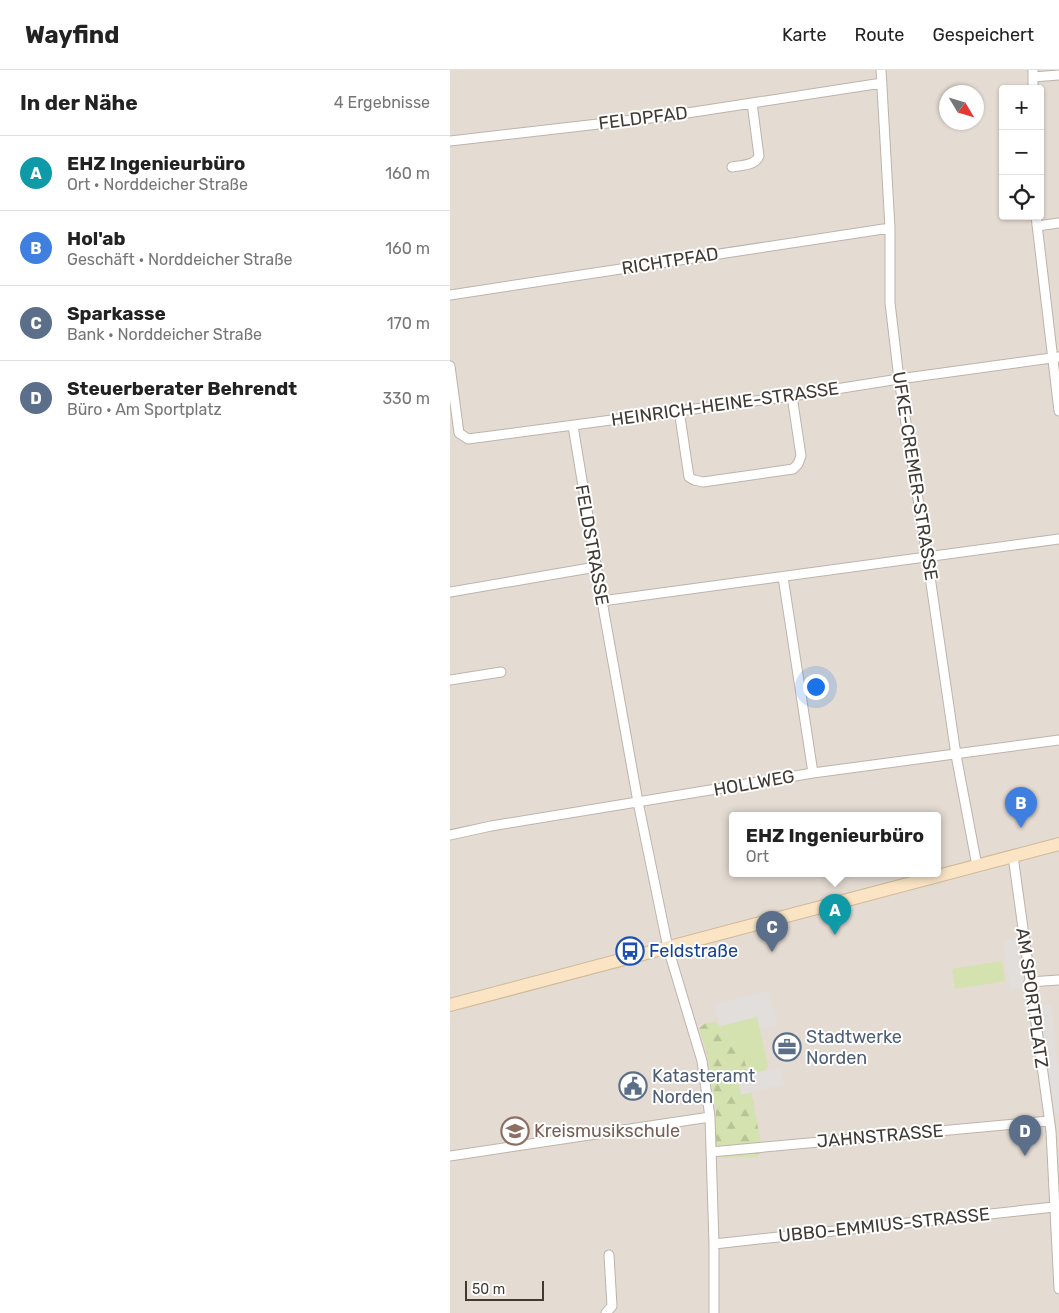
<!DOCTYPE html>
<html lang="de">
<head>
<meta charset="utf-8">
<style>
  :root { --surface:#fff; --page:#f6f6f6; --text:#222; --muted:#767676; --line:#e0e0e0; --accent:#b45309 }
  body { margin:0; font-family:Rubik,sans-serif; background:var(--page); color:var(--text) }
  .controls { position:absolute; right:15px; top:15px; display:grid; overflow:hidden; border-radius:5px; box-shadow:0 1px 4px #0004 }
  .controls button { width:45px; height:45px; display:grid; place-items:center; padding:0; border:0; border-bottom:1px solid var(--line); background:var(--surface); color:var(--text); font:25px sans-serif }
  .compass { position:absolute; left:489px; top:15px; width:45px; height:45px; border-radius:50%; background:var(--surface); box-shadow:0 1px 4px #0004; rotate:128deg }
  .scale { position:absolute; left:15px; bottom:12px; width:79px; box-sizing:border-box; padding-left:5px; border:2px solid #413a34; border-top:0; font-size:14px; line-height:18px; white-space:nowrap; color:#413a34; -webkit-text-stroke:4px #fff; paint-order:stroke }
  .you { position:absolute; left:365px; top:616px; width:18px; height:18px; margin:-12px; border:4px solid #fff; border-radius:50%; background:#1a73e8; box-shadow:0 0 0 8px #1a73e833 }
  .badge { display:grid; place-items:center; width:32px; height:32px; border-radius:50%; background:var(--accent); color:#fff; font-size:16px; font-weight:700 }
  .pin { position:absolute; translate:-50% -41px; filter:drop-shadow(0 1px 2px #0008) }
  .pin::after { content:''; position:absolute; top:26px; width:18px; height:15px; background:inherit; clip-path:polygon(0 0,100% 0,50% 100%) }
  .popup { position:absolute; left:279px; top:742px; width:212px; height:65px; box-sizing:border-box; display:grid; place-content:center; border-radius:5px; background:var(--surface); filter:drop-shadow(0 1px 4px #0005); font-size:16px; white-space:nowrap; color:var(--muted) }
  .popup b { font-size:19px; color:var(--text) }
  .popup::after { content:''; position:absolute; left:50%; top:100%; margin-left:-10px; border:10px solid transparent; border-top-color:var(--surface) }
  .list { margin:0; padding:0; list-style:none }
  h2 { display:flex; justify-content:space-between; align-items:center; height:65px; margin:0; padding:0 20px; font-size:21px }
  h2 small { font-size:16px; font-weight:400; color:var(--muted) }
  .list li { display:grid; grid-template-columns:32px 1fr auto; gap:15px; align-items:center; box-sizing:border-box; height:75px; padding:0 20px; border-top:1px solid var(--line) }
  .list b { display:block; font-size:19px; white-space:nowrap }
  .list p { margin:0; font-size:16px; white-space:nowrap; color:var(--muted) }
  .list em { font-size:16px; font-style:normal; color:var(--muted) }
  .icon { flex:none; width:28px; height:28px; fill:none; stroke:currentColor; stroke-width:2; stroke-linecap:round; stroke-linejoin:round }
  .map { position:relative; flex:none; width:609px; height:1243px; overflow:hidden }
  header { display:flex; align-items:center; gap:30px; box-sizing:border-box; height:70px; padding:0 25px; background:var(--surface); border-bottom:1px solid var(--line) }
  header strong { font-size:24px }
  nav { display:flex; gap:28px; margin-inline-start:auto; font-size:18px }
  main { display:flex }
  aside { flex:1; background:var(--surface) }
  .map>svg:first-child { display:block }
</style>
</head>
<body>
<header>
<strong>Wayfind</strong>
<nav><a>Karte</a><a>Route</a><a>Gespeichert</a></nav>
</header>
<main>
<aside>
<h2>In der Nähe<small>4 Ergebnisse</small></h2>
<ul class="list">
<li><span class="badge" style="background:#0f9aa8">A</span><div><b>EHZ Ingenieurbüro</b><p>Ort · Norddeicher Straße</p></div><em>160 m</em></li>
<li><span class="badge" style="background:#3f7fe0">B</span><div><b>Hol'ab</b><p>Geschäft · Norddeicher Straße</p></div><em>160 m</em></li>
<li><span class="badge" style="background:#5c6f8a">C</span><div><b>Sparkasse</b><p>Bank · Norddeicher Straße</p></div><em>170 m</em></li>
<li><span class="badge" style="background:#5c6f8a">D</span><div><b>Steuerberater Behrendt</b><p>Büro · Am Sportplatz</p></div><em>330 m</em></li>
</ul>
</aside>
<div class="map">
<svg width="609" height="1243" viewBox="0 0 609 1243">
  <defs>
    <pattern id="forest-firs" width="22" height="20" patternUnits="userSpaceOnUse" patternTransform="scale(1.25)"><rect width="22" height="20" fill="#d3e2ae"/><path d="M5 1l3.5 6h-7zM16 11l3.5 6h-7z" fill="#b6c396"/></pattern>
  </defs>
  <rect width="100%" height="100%" fill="#f0eae3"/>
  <path fill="#e4dbd2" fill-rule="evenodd" d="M0,0H609V1243H0ZM553,19H590V146H553ZM497,22H526V52H497ZM282,746H488V804H282Z"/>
  <path fill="#d3e2ae" d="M552,891L555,911L505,919L502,899Z
    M307,947L318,996L316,1000L299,1004L293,986L270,956Z"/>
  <path fill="url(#forest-firs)" d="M266,952L293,986L297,999L312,1079L307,1087L273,1088L266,1078V1042L257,983L249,958L256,953Z"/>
  <path fill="#e1dedc" d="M568,869L575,917L560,919L553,871Z
    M318,921L328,955L310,959L307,947L270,956L264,934Z
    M601,934L609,1005V1043L600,1044L587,935Z
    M329,997L334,1014L291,1025L287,1007Z"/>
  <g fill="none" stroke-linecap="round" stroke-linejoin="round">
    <g stroke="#beb3aa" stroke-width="11">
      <path id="minor" d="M431,0L440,158V233L449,309L477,486L506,685L527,796
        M583,7L609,5
        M583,19V0
        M302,33L432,13
        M0,71L218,46L302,33L309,86C305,96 291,95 282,97
        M586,146L609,341
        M587,156L609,153
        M0,225L440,158
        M0,296L9,363L18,369L342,326L449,309L609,287
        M229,340L239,407L244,410L253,412L343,399L348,394L351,386L342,326
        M123,356L152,531L188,732L218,878L252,991L260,1047L264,1174V1243
        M333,507L363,703
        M0,522L146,497
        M152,531L609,469
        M0,610L51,602
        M0,765L41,756L363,703L609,670
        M563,786L601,1061L609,1219
        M579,912L609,910
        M261,1082L599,1051
        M0,1086L260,1047
        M264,1174L604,1137
        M156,1243L162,1236L159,1185"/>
    </g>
    <g stroke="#d0b998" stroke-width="14">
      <path id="secondary" d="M0,935L609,774"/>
    </g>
    <use href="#minor" stroke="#fff" stroke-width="9"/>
    <use href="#secondary" stroke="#fae4c4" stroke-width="12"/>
  </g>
  <defs>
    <g id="bus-ring" transform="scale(1.4375)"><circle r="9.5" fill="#fff" stroke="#1a4fb4" stroke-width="1.5"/><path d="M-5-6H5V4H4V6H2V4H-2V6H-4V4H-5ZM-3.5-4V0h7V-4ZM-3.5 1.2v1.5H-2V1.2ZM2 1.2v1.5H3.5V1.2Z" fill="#1a4fb4"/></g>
    <g id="office-ring" transform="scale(1.4375)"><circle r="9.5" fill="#fff" stroke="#5c6f8a" stroke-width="1.5"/><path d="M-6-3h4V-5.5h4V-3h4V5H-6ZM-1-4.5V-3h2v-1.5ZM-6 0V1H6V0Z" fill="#5c6f8a"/></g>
    <g id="civic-ring" transform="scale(1.4375)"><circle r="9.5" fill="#fff" stroke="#5c6f8a" stroke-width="1.5"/><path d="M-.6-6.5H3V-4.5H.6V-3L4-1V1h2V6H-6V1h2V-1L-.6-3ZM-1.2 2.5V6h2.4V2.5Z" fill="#5c6f8a"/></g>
    <g id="school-ring" transform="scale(1.4375)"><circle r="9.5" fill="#fff" stroke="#8d6e63" stroke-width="1.5"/><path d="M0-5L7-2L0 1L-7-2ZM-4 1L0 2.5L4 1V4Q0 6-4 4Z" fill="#8d6e63"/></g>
  </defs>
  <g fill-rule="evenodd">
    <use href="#bus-ring" x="180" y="881"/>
    <use href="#office-ring" x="337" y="977"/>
    <use href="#civic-ring" x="183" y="1016"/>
    <use href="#school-ring" x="65" y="1061"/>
  </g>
  <g text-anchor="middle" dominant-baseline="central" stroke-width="4" stroke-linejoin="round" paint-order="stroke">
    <g font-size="18" fill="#413a34" stroke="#fff">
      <text transform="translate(193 48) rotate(-7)">FELDPFAD</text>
      <text transform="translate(220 191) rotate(-9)">RICHTPFAD</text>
      <text transform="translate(275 334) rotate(-8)">HEINRICH-HEINE-STRASSE</text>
      <text transform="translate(465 406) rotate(81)">UFKE-CREMER-STRASSE</text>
      <text transform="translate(142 475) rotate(80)">FELDSTRASSE</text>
      <text transform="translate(304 713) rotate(-10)">HOLLWEG</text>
      <text transform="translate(582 928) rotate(82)">AM SPORTPLATZ</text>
      <text transform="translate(430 1066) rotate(-5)">JAHNSTRASSE</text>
      <text transform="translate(434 1155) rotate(-6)">UBBO-EMMIUS-STRASSE</text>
    </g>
    <g font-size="18" fill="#164399" stroke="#fff" text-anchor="start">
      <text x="199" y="881">Feldstraße</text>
    </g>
    <g font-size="18" fill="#4e5e75" stroke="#fff" text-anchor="start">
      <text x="356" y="967">Stadtwerke<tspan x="356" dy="21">Norden</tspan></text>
      <text x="202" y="1006">Katasteramt<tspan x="202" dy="21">Norden</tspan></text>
    </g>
    <g font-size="18" fill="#785e54" stroke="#fff" text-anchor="start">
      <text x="84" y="1061">Kreismusikschule</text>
    </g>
  </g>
</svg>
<div class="controls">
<button>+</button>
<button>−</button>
<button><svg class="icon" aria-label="locate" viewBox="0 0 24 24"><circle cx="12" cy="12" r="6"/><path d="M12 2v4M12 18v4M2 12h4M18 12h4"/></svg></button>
</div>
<svg class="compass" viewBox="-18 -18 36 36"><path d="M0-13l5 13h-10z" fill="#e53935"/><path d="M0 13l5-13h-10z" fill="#767676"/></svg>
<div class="scale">50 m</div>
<div class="you"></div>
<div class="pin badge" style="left:385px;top:865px;background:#0f9aa8">A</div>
<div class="popup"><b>EHZ Ingenieurbüro</b>Ort</div>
<div class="pin badge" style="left:571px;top:758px;background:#3f7fe0">B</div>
<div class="pin badge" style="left:322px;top:882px;background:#5c6f8a">C</div>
<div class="pin badge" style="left:575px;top:1086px;background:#5c6f8a">D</div>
</div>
</main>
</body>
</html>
